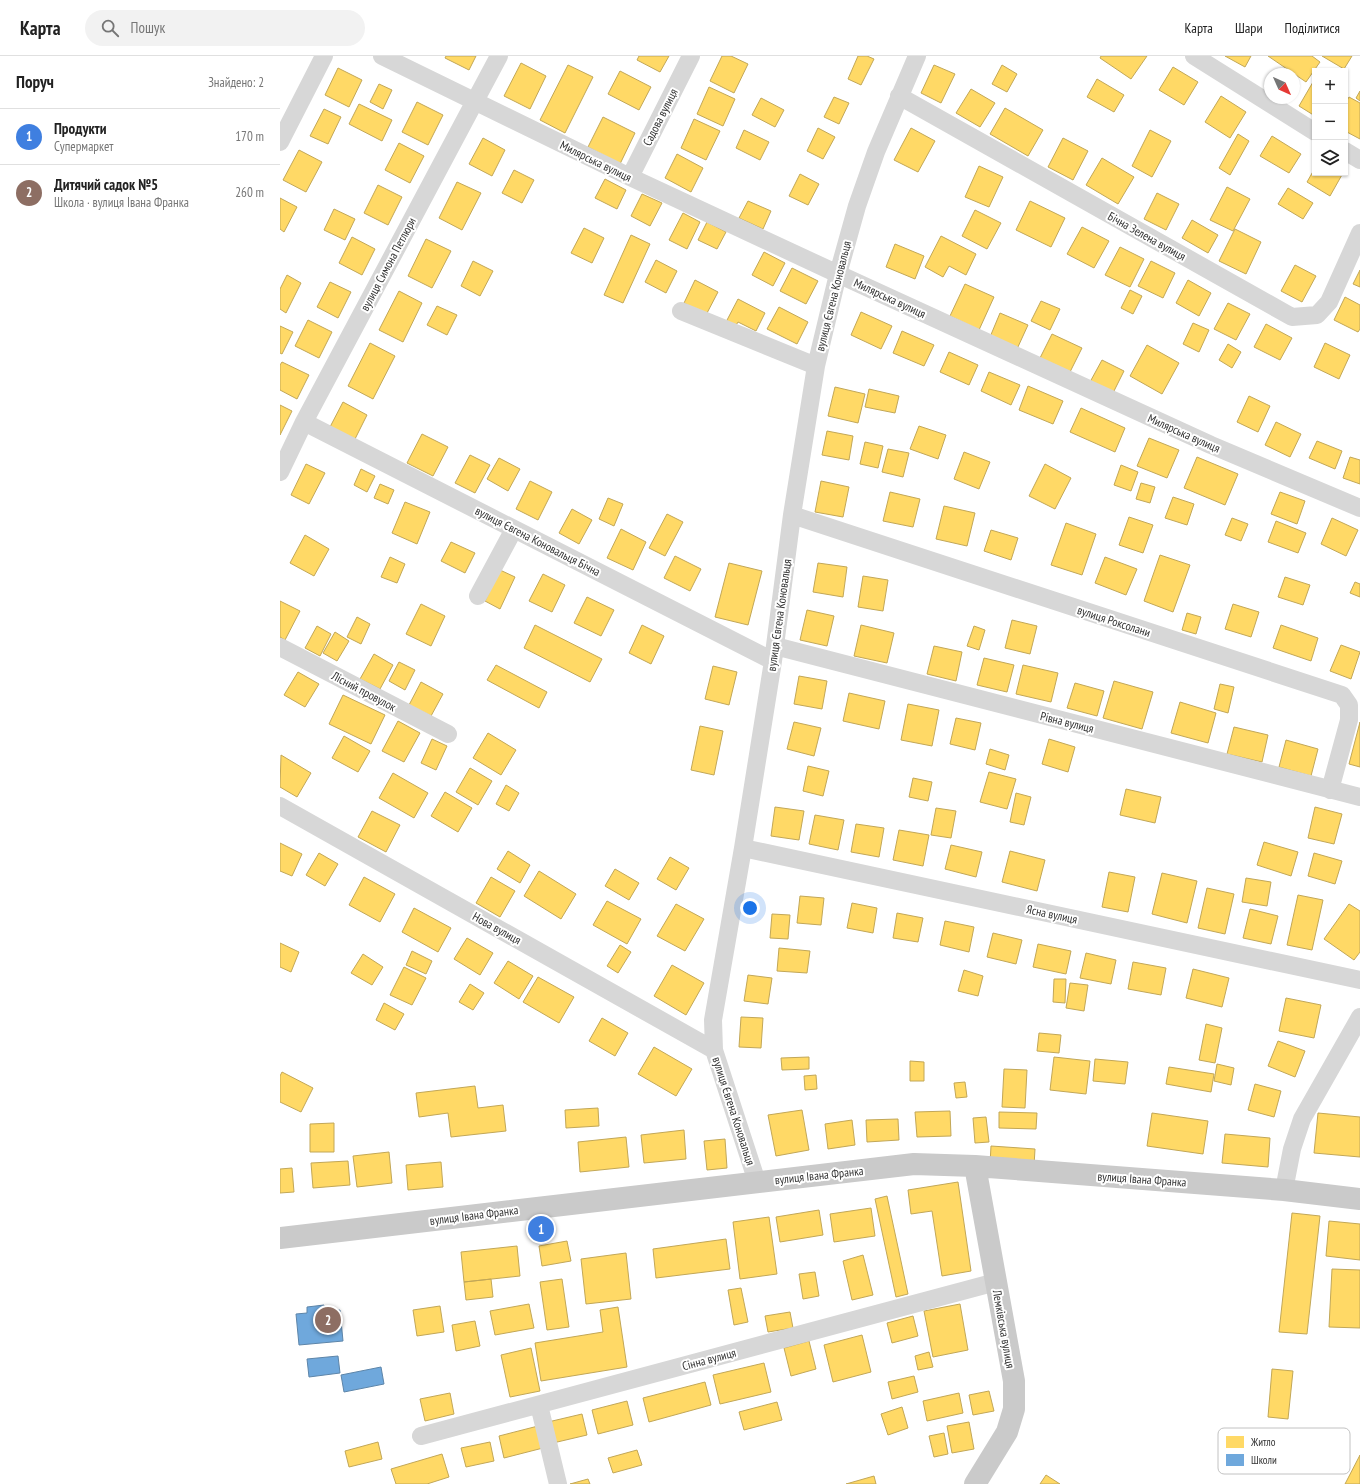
<!DOCTYPE html>
<html lang="uk">
<head>
<meta charset="utf-8">
<style>
  :root { --surface:#fff; --page:#f2f2f2; --text:#222; --muted:#767676; --line:#e0e0e0; --accent:#db2777 }
  body { margin:0; font-family:"PT Sans Narrow",sans-serif; background:var(--page); color:var(--text) }
  .controls { position:absolute; right:12px; top:12px; display:grid; overflow:hidden; border-radius:0px; box-shadow:0 1px 3px #0004 }
  .controls button { width:36px; height:36px; display:grid; place-items:center; padding:0; border:0; border-bottom:1px solid var(--line); background:var(--surface); color:var(--text); font:20px sans-serif }
  .compass { position:absolute; left:984px; top:12px; width:36px; height:36px; border-radius:50%; background:var(--surface); box-shadow:0 1px 3px #0004; rotate:135deg }
  .you { position:absolute; left:470px; top:852px; width:14px; height:14px; margin:-10px; border:3px solid #fff; border-radius:50%; background:#1a73e8; box-shadow:0 0 0 6px #1a73e833 }
  .badge { display:grid; place-items:center; width:26px; height:26px; border-radius:50%; background:var(--accent); color:#fff; font-size:13px; font-weight:700 }
  .pin { position:absolute; translate:-50% -50%; border:2px solid #fff; box-shadow:0 1px 4px #0006 }
  .list { margin:0; padding:0; list-style:none }
  h2 { display:flex; justify-content:space-between; align-items:center; height:52px; margin:0; padding:0 16px; font-size:17px }
  h2 small { font-size:13px; font-weight:400; color:var(--muted) }
  .list li { display:grid; grid-template-columns:26px 1fr auto; gap:12px; align-items:center; box-sizing:border-box; height:56px; padding:0 16px; border-top:1px solid var(--line) }
  .list b { display:block; font-size:15px; white-space:nowrap }
  .list p { margin:0; font-size:13px; white-space:nowrap; color:var(--muted) }
  .list em { font-size:13px; font-style:normal; color:var(--muted) }
  .icon { flex:none; width:22px; height:22px; fill:none; stroke:currentColor; stroke-width:2; stroke-linecap:round; stroke-linejoin:round }
  .map { position:relative; flex:none; width:1080px; height:1428px; overflow:hidden }
  header { display:flex; align-items:center; gap:24px; box-sizing:border-box; height:56px; padding:0 20px; background:var(--surface); border-bottom:1px solid var(--line) }
  header strong { font-size:19px }
  nav { display:flex; gap:22px; margin-inline-start:auto; font-size:14px }
  .search { width:280px; height:36px; background:var(--page); display:flex; align-items:center; gap:10px; box-sizing:border-box; padding:0 14px; border-radius:22px; color:var(--muted); font-size:15px }
  main { display:flex }
  aside { flex:1; background:var(--surface) }
  .map>svg:first-child { display:block }
</style>
</head>
<body>
<header>
<strong>Карта</strong>
<div class="search"><svg class="icon" aria-label="search" viewBox="0 0 24 24"><circle cx="10" cy="10" r="6"/><path d="M15 15l6 6"/></svg>Пошук</div>
<nav><a>Карта</a><a>Шари</a><a>Поділитися</a></nav>
</header>
<main>
<aside>
<h2>Поруч<small>Знайдено: 2</small></h2>
<ul class="list">
<li><span class="badge" style="background:#3f7fe0">1</span><div><b>Продукти</b><p>Супермаркет</p></div><em>170 m</em></li>
<li><span class="badge" style="background:#8d6e63">2</span><div><b>Дитячий садок №5</b><p>Школа · вулиця Івана Франка</p></div><em>260 m</em></li>
</ul>
</aside>
<div class="map">
<svg width="1080" height="1428" viewBox="0 0 1080 1428">
  <rect width="100%" height="100%" fill="#fff"/>
  <path fill="#ffd966" stroke="#c2a757" d="M166,0H196L189,14L165,2Z
    M359,0H389L380,16L357,4Z
    M442,0H451L468,8L454,37L430,25Z
    M578,0H587L594,3L581,29L568,23Z
    M821,0H867L851,23L820,2Z
    M945,0H971L965,11Z
    M988,0H1032L1040,6L1026,26Z
    M1042,0H1072L1064,13Z
    M241,7L266,20L250,53L224,40Z
    M288,9L313,21L285,77L260,64Z
    M654,9L675,18L661,47L641,37Z
    M722,9L737,18L727,36L712,28Z
    M893,11L918,26L904,49L879,34Z
    M58,12L82,24L69,51L45,39Z
    M340,15L371,31L359,54L328,38Z
    M817,23L844,39L834,56L807,41Z
    M1033,26L1035,28V60L1019,50Z
    M99,28L112,34L103,53L90,46Z
    M429,31L455,43L443,70L417,58Z
    M691,33L715,47L700,71L676,57Z
    M1080,35V45L1076,42Z
    M941,40L966,56L950,82L925,66Z
    M554,41L569,47L559,68L544,61Z
    M1069,41L1080,47V83L1065,75V48Z
    M481,42L504,54L495,71L472,59Z
    M137,46L163,59L148,89L122,76Z
    M79,48L112,64L102,85L69,68Z
    M725,52L763,74L748,100L710,78Z
    M44,53L61,61L48,88L30,80Z
    M323,61L355,77L340,108L308,91Z
    M414,63L440,75L426,104L401,92Z
    M538,72L555,81L543,103L527,95Z
    M631,72L655,85L638,116L614,104Z
    M464,74L489,86L480,104L456,92Z
    M870,74L891,85L872,121L852,110Z
    M958,78L969,85L950,119L939,112Z
    M992,80L1021,98L1009,117L980,100Z
    M203,82L225,94L212,120L189,108Z
    M783,82L808,95L793,124L768,111Z
    M119,87L144,100L130,127L105,114Z
    M19,94L42,106L26,136L3,124Z
    M397,98L423,112L411,136L385,122Z
    M822,102L854,121L838,148L806,129Z
    M699,110L723,121L709,151L685,141Z
    M1035,112V117H1063L1050,140L1027,126Z
    M234,114L254,124L242,147L222,137Z
    M520,118L539,128L528,149L509,140Z
    M325,123L346,134L337,153L315,142Z
    M177,126L201,137L182,174L159,162Z
    M98,129L122,141L108,169L84,157Z
    M947,131L970,143L953,175L930,164Z
    M1008,132L1033,147L1023,163L998,148Z
    M877,137L899,148L886,174L864,163Z
    M362,138L382,147L370,170L351,160Z
    M0,142L17,151L4,176L0,173Z
    M468,145L491,155L483,173L459,162Z
    M750,145L785,162L771,191L736,174Z
    M54,153L75,163L65,184L44,174Z
    M695,154L721,167L707,193L682,180Z
    M403,157L420,166L407,193L389,184Z
    M912,164L938,179L928,197L902,182Z
    M427,166L446,176L437,193L418,184Z
    M802,171L829,185L814,212L787,198Z
    M304,172L324,182L312,207L291,197Z
    M955,173L981,186L966,218L939,205Z
    M351,179L370,188L343,247L324,239Z
    M661,180L696,198L686,219L669,210L663,221L645,211Z
    M72,181L95,193L82,219L59,207Z
    M146,183L171,195L152,232L128,220Z
    M615,188L644,200L635,223L606,211Z
    M840,191L864,203L850,231L825,219Z
    M484,196L505,207L493,230L472,219Z
    M376,204L397,215L386,237L365,226Z
    M193,205L213,215L200,240L181,230Z
    M871,205L895,217L883,242L858,230Z
    M1015,209L1036,220L1022,246L1001,235Z
    M512,212L538,225L526,248L500,235Z
    M1080,214V231L1073,228Z
    M7,219L21,227L6,257L0,253V233Z
    M415,224L438,236L426,259L404,247Z
    M908,224L931,237L919,260L896,247Z
    M50,226L71,236L58,262L37,251Z
    M685,228L714,241L699,274L670,260Z
    M850,234L862,240L853,258L841,252Z
    M119,235L142,247L123,286L99,274Z
    M1065,241L1080,249V273L1078,276L1054,264Z
    M458,243L485,257L476,275L458,266L455,271L446,266Z
    M761,245L780,253L770,274L751,265Z
    M948,247L970,258L956,284L934,273Z
    M157,250L177,259L167,279L147,269Z
    M499,251L528,266L517,288L487,273Z
    M581,256L612,270L601,293L571,279Z
    M720,257L748,269L737,293L710,281Z
    M28,264L52,276L39,302L15,290Z
    M913,267L929,274L919,296L903,288Z
    M986,268L1012,282L1000,304L974,291Z
    M0,270L13,276L2,298L0,297Z
    M622,275L654,289L644,310L613,297Z
    M772,278L802,292L790,316L760,302Z
    M90,287L115,300L93,343L68,330Z
    M1045,287L1070,299L1059,323L1034,311Z
    M948,288L961,296L952,312L939,304Z
    M867,289L899,307L882,338L850,320Z
    M669,296L698,309L689,329L660,316Z
    M822,304L844,315L833,337L810,326Z
    M2,306L29,319L17,343L0,334V309Z
    M709,316L740,329L731,349L701,335Z
    M748,330L783,345L773,368L739,354Z
    M555,331L585,338L578,367L548,360Z
    M589,333L619,340L615,357L585,351Z
    M969,340L990,350L978,376L957,366Z
    M63,346L87,359L75,383L50,371Z
    M0,349L12,355L0,379Z
    M801,352L845,372L835,396L790,376Z
    M996,366L1021,378L1010,401L985,389Z
    M639,370L666,379L658,403L630,393Z
    M547,375L573,380L569,404L542,399Z
    M142,378L168,391L153,420L127,407Z
    M869,382L899,394L887,422L857,410Z
    M1037,385L1062,395L1055,413L1029,402Z
    M585,386L603,390L598,412L580,408Z
    M608,393L629,397L623,421L602,416Z
    M684,396L710,406L699,433L674,423Z
    M190,399L210,409L195,437L175,427Z
    M917,401L958,418L945,449L904,432Z
    M1070,401L1080,404V428L1063,422Z
    M219,402L240,413L228,435L207,423Z
    M26,408L45,417L29,448L11,439Z
    M765,408L791,422L775,453L749,440Z
    M841,409L858,416L851,435L834,429Z
    M81,413L95,420L87,436L74,429Z
    M250,425L272,436L258,464L236,453Z
    M541,425L569,431L563,461L535,456Z
    M861,427L875,431L870,447L856,443Z
    M100,428L114,434L108,448L94,442Z
    M610,436L640,443L633,471L603,465Z
    M1000,436L1025,445L1017,468L991,458Z
    M893,441L914,448L907,469L885,462Z
    M328,442L343,448L334,470L319,463Z
    M125,446L150,456L137,488L112,477Z
    M664,450L695,457L687,490L656,483Z
    M292,453L312,464L299,488L279,477Z
    M387,458L403,466L385,500L369,492Z
    M849,461L873,469L863,497L839,489Z
    M952,462L968,468L961,485L945,479Z
    M1052,462L1078,474L1066,500L1041,488Z
    M996,465L1026,477L1018,497L988,486Z
    M786,467L816,478L802,519L771,509Z
    M341,473L366,486L353,514L327,502Z
    M711,474L738,482L731,504L704,495Z
    M25,479L49,493L34,520L10,507Z
    M171,486L195,497L185,517L161,505Z
    M880,499L910,509L893,556L864,545Z
    M395,500L421,513L410,535L384,522Z
    M110,501L125,508L117,527L101,521Z
    M825,501L857,513L846,539L815,527Z
    M449,507L482,515L468,569L435,561Z
    M538,507L567,511L563,541L533,536Z
    M220,514L235,521L220,553L205,545Z
    M263,518L285,529L272,556L249,545Z
    M583,520L608,524L603,555L578,551Z
    M1005,521L1030,529L1023,549L998,541Z
    M1075,526L1080,528V541L1070,537Z
    M307,541L334,554L321,580L294,567Z
    M0,545L20,555L5,584L0,581Z
    M141,548L165,560L151,590L126,578Z
    M953,548L979,556L971,581L945,573Z
    M527,554L554,560L547,590L520,584Z
    M907,557L921,561L916,578L902,574Z
    M77,561L90,568L81,588L67,581Z
    M732,564L757,570L750,598L725,592Z
    M255,569L322,603L310,626L244,592Z
    M362,569L384,580L371,608L349,597Z
    M581,569L614,577L607,607L574,600Z
    M1001,569L1038,582L1031,605L993,592Z
    M37,570L51,578L40,600L25,592Z
    M694,570L705,574L699,594L687,590Z
    M55,576L69,585L57,605L43,597Z
    M1061,589L1080,596L1071,623L1050,615Z
    M654,590L682,596L676,625L647,618Z
    M94,598L113,609L100,633L80,623Z
    M704,602L734,609L727,636L697,629Z
    M119,606L135,614L125,634L109,625Z
    M216,609L267,636L259,652L207,624Z
    M743,609L778,617L771,646L736,638Z
    M433,610L457,616L449,649L425,643Z
    M18,616L39,628L25,651L4,639Z
    M519,620L547,625L542,653L514,648Z
    M834,625L873,636L862,673L823,662Z
    M141,626L163,638L151,660L129,649Z
    M795,627L824,635L817,660L787,652Z
    M940,628L954,631L948,657L934,653Z
    M569,637L605,645L599,673L563,665Z
    M63,639L105,659L91,688L49,668Z
    M900,646L936,657L928,687L891,677Z
    M628,648L659,654L652,690L621,684Z
    M676,662L701,667L695,694L670,688Z
    M118,665L140,677L124,706L102,695Z
    M514,666L541,672L534,700L507,693Z
    M1080,666V711L1069,708Z
    M420,670L443,675L434,719L411,714Z
    M954,671L988,679L982,706L947,698Z
    M208,677L236,694L221,719L193,702Z
    M64,680L90,695L78,716L52,702Z
    M152,683L167,690L156,714L141,707Z
    M769,683L795,691L788,716L762,708Z
    M1006,684L1038,693L1031,720L999,711Z
    M710,693L729,699L725,714L706,708Z
    M1,699L31,717L17,741L0,731Z
    M528,710L549,715L543,740L523,735Z
    M190,712L212,725L198,749L176,736Z
    M709,716L736,723L727,753L700,746Z
    M113,717L148,737L134,762L99,742Z
    M633,722L652,726L648,745L629,741Z
    M226,729L239,737L229,755L216,748Z
    M846,733L881,741L875,767L840,759Z
    M165,736L192,752L178,776L151,760Z
    M736,737L751,741L744,769L730,766Z
    M495,751L524,755L519,784L491,780Z
    M1035,751L1062,758L1054,788L1028,782Z
    M656,752L676,755L671,782L651,779Z
    M92,755L120,769L106,796L78,781Z
    M535,759L564,764L558,794L529,788Z
    M576,768L604,772L599,801L571,796Z
    M619,774L649,779L643,810L613,804Z
    M984,786L1018,796L1011,820L977,809Z
    M0,787L22,798L12,820L0,815Z
    M671,789L702,796L696,821L665,813Z
    M228,795L250,809L240,827L217,813Z
    M730,795L765,804L757,835L722,826Z
    M39,797L58,808L45,830L26,819Z
    M1034,797L1062,805L1055,828L1028,820Z
    M390,801L409,812L396,834L377,823Z
    M335,813L359,827L349,844L325,830Z
    M259,815L296,838L281,863L244,840Z
    M829,816L855,821L848,856L822,851Z
    M882,817L917,825L907,867L872,858Z
    M84,821L115,838L100,866L69,849Z
    M211,821L235,835L220,861L196,847Z
    M966,822L991,826L987,850L962,846Z
    M927,832L954,838L945,878L918,872Z
    M1018,839L1043,844L1032,894L1007,889Z
    M520,840L544,842L541,869L517,867Z
    M327,845L361,863L347,888L313,869Z
    M572,847L597,852L593,877L567,872Z
    M396,848L424,863L405,895L377,880Z
    M1069,848L1080,855V896L1074,904L1044,883Z
    M134,852L171,872L158,896L122,876Z
    M970,853L998,860L991,888L963,882Z
    M617,857L643,862L638,886L613,882Z
    M492,858L510,859L508,883L490,882Z
    M665,865L694,871L689,896L660,889Z
    M713,877L742,884L736,908L707,901Z
    M187,882L213,897L200,919L174,903Z
    M0,887L19,896L11,916L0,911Z
    M758,888L791,895L786,918L753,911Z
    M340,889L351,896L338,917L327,910Z
    M499,892L530,895L527,917L497,915Z
    M132,895L152,905L146,918L126,909Z
    M806,897L836,904L831,928L800,922Z
    M83,898L103,911L92,929L71,917Z
    M228,905L253,920L239,943L214,927Z
    M853,906L886,912L881,939L848,933Z
    M392,909L424,927L406,959L374,940Z
    M124,911L146,922L132,949L110,939Z
    M913,913L949,922L942,951L906,942Z
    M684,914L703,920L698,940L678,935Z
    M468,919L492,922L488,948L464,945Z
    M258,921L294,941L279,967L243,946Z
    M774,923H786L785,947L773,946Z
    M790,927L808,929L804,955L786,952Z
    M190,928L204,937L193,954L179,946Z
    M1006,942L1041,949L1034,982L999,975Z
    M104,947L124,958L115,974L96,964Z
    M461,961L483,962L481,992L459,991Z
    M322,962L348,977L335,1000L309,985Z
    M926,968L942,972L935,1007L919,1004Z
    M759,977L781,979L779,997L757,995Z
    M998,985L1025,995L1015,1021L988,1010Z
    M374,991L412,1013L396,1040L358,1018Z
    M529,1001V1013L502,1014L501,1002Z
    M774,1001L810,1005L806,1038L770,1034Z
    M815,1003L848,1006L845,1028L813,1025Z
    M630,1005L644,1006V1025H630Z
    M937,1008L954,1012L951,1029L934,1025Z
    M889,1011L934,1018L931,1036L886,1028Z
    M724,1013L747,1014L745,1052L722,1051Z
    M2,1016L33,1032L21,1056L0,1046V1020Z
    M536,1019L537,1033L525,1034L524,1020Z
    M685,1026L687,1041L676,1042L674,1027Z
    M975,1028L1001,1035L994,1061L968,1054Z
    M195,1030L198,1052L223,1049L226,1075L171,1081L168,1057L139,1061L136,1037Z
    M318,1052L319,1070L286,1072L285,1054Z
    M522,1054L529,1094L496,1100L488,1059Z
    M670,1055L671,1080L637,1081L635,1056Z
    M719,1056L757,1057L756,1073L719,1072Z
    M872,1057L928,1065L923,1098L867,1090Z
    M1038,1057L1080,1061V1101L1034,1097Z
    M706,1061L709,1086L695,1087L693,1062Z
    M618,1063L619,1084L587,1086L586,1064Z
    M572,1064L575,1089L548,1093L545,1068Z
    M54,1067V1096H30V1068Z
    M404,1074L406,1103L364,1107L361,1079Z
    M945,1078L990,1082L988,1111L942,1107Z
    M346,1081L349,1111L300,1116L298,1086Z
    M445,1083L447,1112L427,1114L424,1085Z
    M711,1090L755,1093L754,1110L710,1108Z
    M109,1096L112,1127L77,1131L73,1100Z
    M68,1105L70,1129L33,1132L31,1107Z
    M161,1106L163,1131L128,1134L126,1109Z
    M12,1112L14,1136L0,1137V1113Z
    M678,1126L691,1215L662,1220L652,1155L631,1158L628,1134Z
    M607,1140L628,1238L616,1241L595,1143Z
    M591,1152L595,1180L554,1186L550,1158Z
    M539,1154L543,1179L500,1186L496,1161Z
    M1012,1157L1040,1160L1027,1278L999,1276Z
    M489,1161L497,1218L460,1223L453,1166Z
    M1049,1165L1080,1168V1204L1046,1200Z
    M446,1183L450,1213L376,1222L373,1193Z
    M287,1185L291,1205L262,1210L259,1190Z
    M237,1190L240,1220L184,1226L181,1196Z
    M346,1197L351,1243L306,1248L301,1203Z
    M583,1199L593,1239L572,1244L563,1205Z
    M1052,1213L1080,1214V1272L1049,1271Z
    M535,1216L539,1240L523,1243L519,1218Z
    M211,1223L213,1241L186,1244L184,1226Z
    M282,1223L289,1271L267,1274L260,1226Z
    M461,1232L468,1266L454,1269L448,1234Z
    M249,1248L254,1272L215,1279L210,1255Z
    M680,1248L688,1294L653,1301L644,1255Z
    M160,1250L164,1276L137,1280L133,1254Z
    M338,1251L347,1311L261,1325L255,1287L323,1276L320,1254Z
    M510,1256L513,1272L488,1276L485,1260Z
    M633,1260L638,1280L612,1287L607,1267Z
    M195,1265L200,1290L176,1295L172,1269Z
    M582,1279L591,1316L553,1326L544,1289Z
    M529,1285L536,1313L511,1320L504,1292Z
    M251,1292L260,1335L230,1341L221,1299Z
    M649,1296L653,1311L638,1314L635,1300Z
    M484,1307L491,1336L440,1348L433,1319Z
    M992,1313L1013,1315L1008,1363L988,1361Z
    M634,1320L638,1336L612,1343L608,1326Z
    M425,1326L431,1349L369,1366L363,1342Z
    M709,1335L714,1355L693,1359L689,1339Z
    M170,1337L174,1358L145,1365L140,1343Z
    M679,1337L683,1357L647,1365L643,1345Z
    M347,1345L353,1369L318,1378L312,1354Z
    M497,1346L502,1364L464,1374L459,1356Z
    M622,1351L628,1372L608,1379L601,1358Z
    M302,1358L307,1379L273,1387L268,1366Z
    M689,1366L694,1393L672,1397L667,1370Z
    M258,1370L263,1392L224,1402L219,1380Z
    M664,1377L668,1398L654,1401L649,1380Z
    M98,1386L102,1403L69,1411L65,1395Z
    M210,1386L214,1405L186,1411L181,1392Z
    M357,1394L362,1409L333,1417L328,1402Z
    M162,1398L169,1421L147,1428H116L111,1413Z
    M1080,1399V1428H1065Z
    M766,1419L780,1428H760Z
    M594,1420L596,1428H566Z
    M308,1423L310,1428H290Z"/>
  <path fill="#6fa8dc" stroke="#5d85a9" d="M44,1249L45,1255L60,1254L63,1285L19,1289L16,1258L27,1257V1251Z
    M58,1300L60,1317L29,1321L27,1303Z
    M101,1311L104,1328L64,1336L61,1319Z"/>
  <g fill="none" stroke-linecap="round" stroke-linejoin="round">
    <path stroke="#d7d7d7" stroke-width="18" d="M102,0L350,121L558,218L931,389L1080,452
      M914,0L1035,76
      M619,40L1012,261L1037,259L1049,246L1080,177
      M0,86L44,0
      M1065,95L1080,104
      M350,121L411,0
      M401,255L536,310
      M24,366L493,605
      M0,416L24,366L219,0
      M512,459L1062,639L1069,649V664L1050,734
      M198,540L234,473
      M495,590L1080,741
      M0,591L168,678
      M0,750L434,994
      M463,792L1080,924
      M477,1126L434,994L433,964L463,792L493,605L512,459L536,310L558,218L577,150L596,96L637,0
      M1004,1134L1012,1093L1022,1063L1080,961
      M259,1349L278,1428
      M141,1380L716,1226"/>
    <path stroke="#cacaca" stroke-width="22" d="M695,1110L734,1325V1353L727,1376L695,1428
      M0,1182L634,1108L695,1110L1004,1134L1080,1143"/>
  </g>
  <g text-anchor="middle" dominant-baseline="central" stroke-width="4" stroke-linejoin="round" paint-order="stroke">
    <g font-size="12" fill="#333" stroke="#fff">
      <text transform="translate(380 61) rotate(-63)">Садова вулиця</text>
      <text transform="translate(316 105) rotate(26)">Милярська вулиця</text>
      <text transform="translate(867 180) rotate(29)">Бічна Зелена вулиця</text>
      <text transform="translate(108 208) rotate(-62)">вулиця Симона Петлюри</text>
      <text transform="translate(553 240) rotate(-76)">вулиця Євгена Коновальця</text>
      <text transform="translate(610 242) rotate(25)">Милярська вулиця</text>
      <text transform="translate(904 377) rotate(24)">Милярська вулиця</text>
      <text transform="translate(258 485) rotate(27)">вулиця Євгена Коновальця Бічна</text>
      <text transform="translate(499 559) rotate(-82)">вулиця Євгена Коновальця</text>
      <text transform="translate(834 565) rotate(18)">вулиця Роксолани</text>
      <text transform="translate(84 635) rotate(28)">Лісний провулок</text>
      <text transform="translate(787 666) rotate(14)">Рівна вулиця</text>
      <text transform="translate(772 858) rotate(12)">Ясна вулиця</text>
      <text transform="translate(217 872) rotate(29)">Нова вулиця</text>
      <text transform="translate(454 1055) rotate(72)">вулиця Євгена Коновальця</text>
      <text transform="translate(539 1119) rotate(-6)">вулиця Івана Франка</text>
      <text transform="translate(862 1123) rotate(4)">вулиця Івана Франка</text>
      <text transform="translate(194 1159) rotate(-7)">вулиця Івана Франка</text>
      <text transform="translate(724 1273) rotate(80)">Лемківська вулиця</text>
      <text transform="translate(429 1303) rotate(-15)">Сінна вулиця</text>
    </g>
  </g>
  <rect x="938" y="1372" width="132" height="46" rx="6" fill="#fff" stroke="#c2c2c2" stroke-width="1"/>
  <rect x="946" y="1380" width="18" height="12" fill="#ffd966"/>
  <rect x="946" y="1398" width="18" height="12" fill="#6fa8dc"/>
  <g font-size="11" fill="#333">
    <text x="971" y="1390">Житло</text>
    <text x="971" y="1408">Школи</text>
  </g>
</svg>
<div class="controls">
<button>+</button>
<button>−</button>
<button><svg class="icon" aria-label="layers" viewBox="0 0 24 24"><path d="M12 4l9 5-9 5-9-5zM3 14l9 5 9-5"/></svg></button>
</div>
<svg class="compass" viewBox="-18 -18 36 36"><path d="M0-13l5 13h-10z" fill="#e53935"/><path d="M0 13l5-13h-10z" fill="#767676"/></svg>
<div class="you"></div>
<div class="pin badge" style="left:261px;top:1173px;background:#3f7fe0">1</div>
<div class="pin badge" style="left:48px;top:1264px;background:#8d6e63">2</div>
</div>
</main>
</body>
</html>
